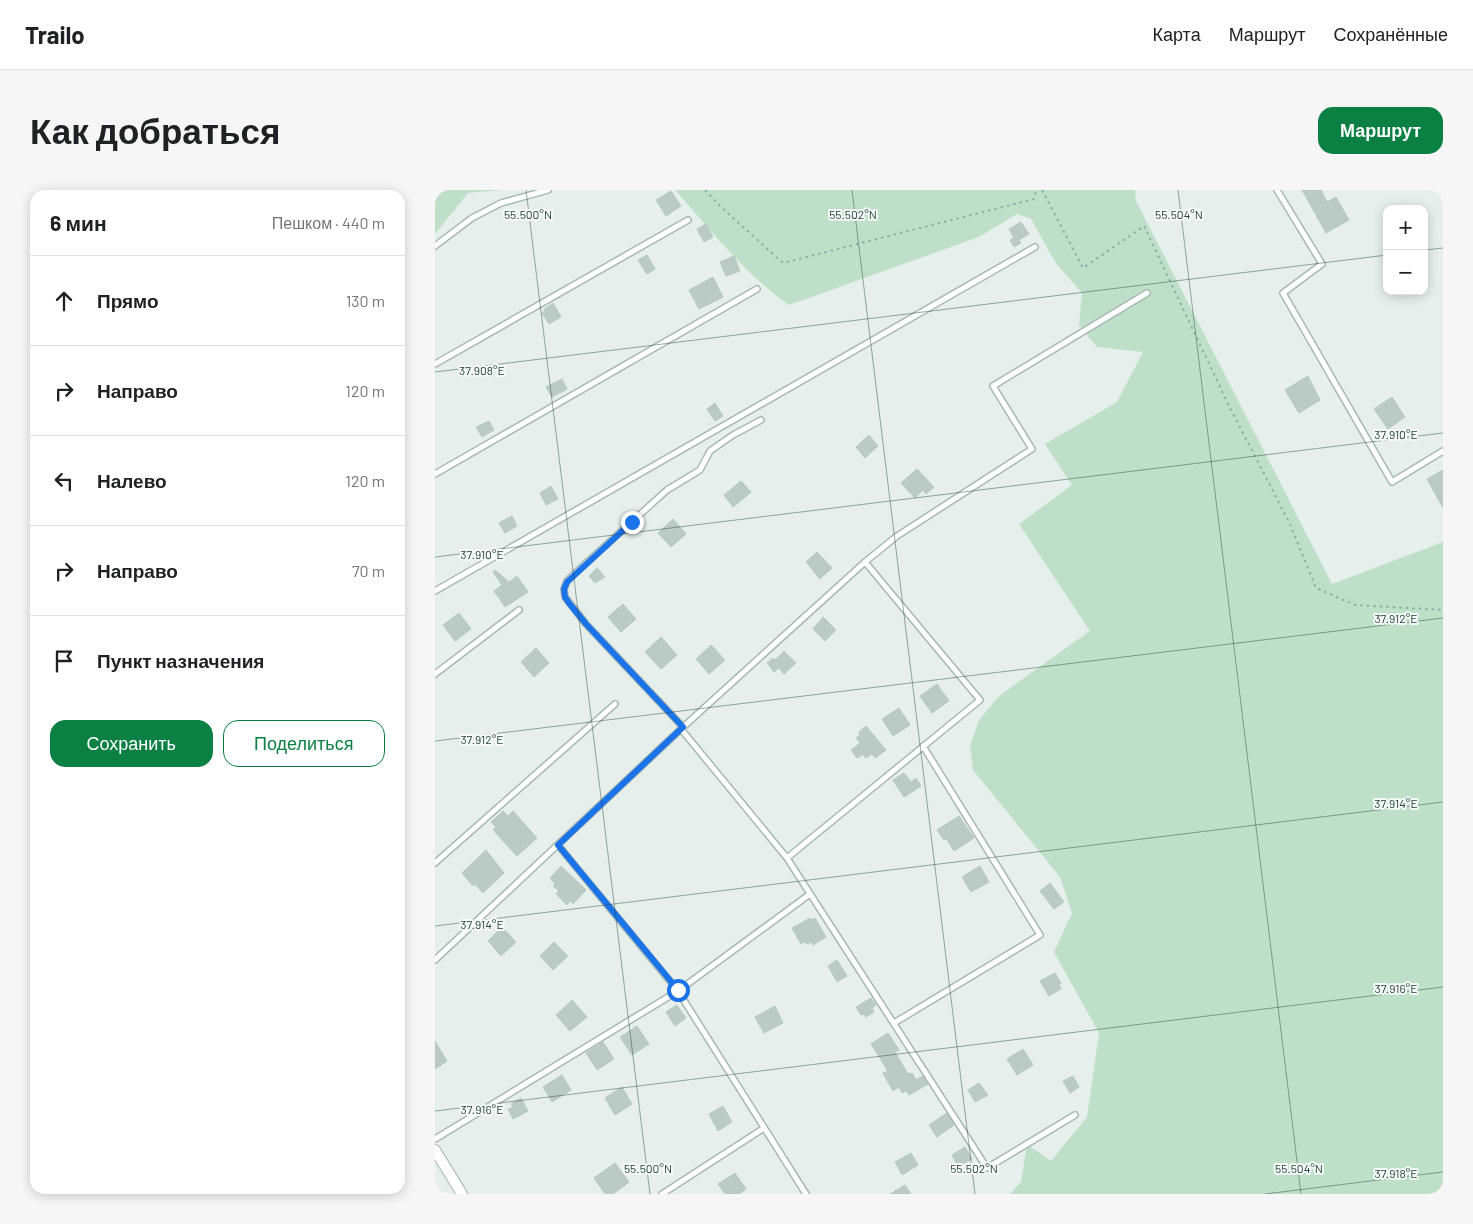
<!DOCTYPE html>
<html lang="ru">
<head>
<meta charset="utf-8">
<style>
  :root { --surface:#fff; --page:#f6f6f6; --text:#202124; --muted:#757577; --line:#e0e0e0; --accent:#0b8043 }
  body { margin:0; font-family:Barlow,sans-serif; background:var(--page); color:var(--text) }
  .controls { position:absolute; right:15px; top:15px; display:grid; overflow:hidden; border-radius:10px; box-shadow:0 2px 12px #0003 }
  .controls button { width:45px; height:45px; display:grid; place-items:center; padding:0; border:0; border-bottom:1px solid var(--line); background:var(--surface); color:var(--text); font:25px sans-serif }
  .stop { position:absolute; width:15px; height:15px; margin:-11px; border:4px solid #1a73e8; border-radius:50%; background:#fff }
  .stop.end { background:#1a73e8; border-color:#fff; box-shadow:0 1px 5px #0008 }
  .list { margin:0; padding:0; list-style:none }
  h2 { display:flex; justify-content:space-between; align-items:center; height:65px; margin:0; padding:0 20px; font-size:21px }
  h2 small { font-size:16px; font-weight:400; color:var(--muted) }
  .list li { display:grid; grid-template-columns:32px 1fr auto; gap:15px; align-items:center; box-sizing:border-box; height:90px; padding:0 20px; border-top:1px solid var(--line) }
  .list b { display:block; font-size:19px; white-space:nowrap }
  .list em { font-size:16px; font-style:normal; color:var(--muted) }
  .actions { display:flex; gap:10px; padding:15px 20px }
  .actions a { flex:1; padding:11px 0; border:1px solid var(--accent); border-radius:15px; text-align:center; font-size:18px; color:var(--accent) }
  .actions .main { background:var(--accent); color:#fff }
  .icon { flex:none; width:28px; height:28px; fill:none; stroke:currentColor; stroke-width:2; stroke-linecap:round; stroke-linejoin:round }
  .map { position:relative; flex:none; width:1008px; height:1004px; overflow:hidden; border-radius:15px }
  header { display:flex; align-items:center; gap:30px; box-sizing:border-box; height:70px; padding:0 25px; background:var(--surface); border-bottom:1px solid var(--line) }
  header strong { font-size:24px }
  nav { display:flex; gap:28px; margin-inline-start:auto; font-size:18px }
  .intro { display:flex; align-items:center; justify-content:space-between; box-sizing:border-box; height:120px; padding:0 30px }
  h1 { margin:0; font-size:35px }
  .button { padding:12px 22px; border-radius:15px; background:var(--accent); color:#fff; font-size:18px; font-weight:700 }
  main { display:flex; gap:30px; padding:0 30px }
  aside { flex:1; background:var(--surface); border-radius:15px; box-shadow:0 2px 12px #0003 }
  .map>svg:first-child { display:block }
</style>
</head>
<body>
<header>
<strong>Trailo</strong>
<nav><a>Карта</a><a>Маршрут</a><a>Сохранённые</a></nav>
</header>
<div class="intro"><h1>Как добраться</h1><a class="button">Маршрут</a></div>
<main>
<aside>
<h2>6 мин<small>Пешком · 440 m</small></h2>
<ul class="list">
<li><svg class="icon" aria-label="ahead" viewBox="0 0 24 24"><path d="M12 20V5M6 11l6-6 6 6"/></svg><div><b>Прямо</b></div><em>130 m</em></li>
<li><svg class="icon" aria-label="right" viewBox="0 0 24 24"><path d="M7 20v-9h11M14 6l5 5-5 5"/></svg><div><b>Направо</b></div><em>120 m</em></li>
<li><svg class="icon" aria-label="left" viewBox="0 0 24 24"><path d="M17 20v-9H6M10 6l-5 5 5 5"/></svg><div><b>Налево</b></div><em>120 m</em></li>
<li><svg class="icon" aria-label="right" viewBox="0 0 24 24"><path d="M7 20v-9h11M14 6l5 5-5 5"/></svg><div><b>Направо</b></div><em>70 m</em></li>
<li><svg class="icon" aria-label="arrive" viewBox="0 0 24 24"><path d="M6 21V4h12l-3 4 3 4H6"/></svg><div><b>Пункт назначения</b></div></li>
</ul>
<div class="actions"><a class="main">Сохранить</a><a>Поделиться</a></div>
</aside>
<div class="map">
<svg width="1008" height="1004" viewBox="0 0 1008 1004">
  <rect width="100%" height="100%" fill="#e6efeb"/>
  <path fill="#bfe0c8" d="M0,0H65L33,3L0,44Z
    M240,0H700L701,11L897,394L1008,352V1004H575L586,992L592,954L616,971L652,927L664,843L619,762L637,723L625,687L538,580L535,555L544,530L564,506L655,441L584,334L637,295L610,254L682,212L708,162L662,157L644,135L647,103L620,72L596,29L582,24L544,47L354,115C310,85 276,40 240,0Z"/>
  <path fill="#bbcac4" stroke="#b8c9c2" d="M867,0H886L892,12L901,7L914,30L891,43Z
    M236,1L246,16L231,26L221,10Z
    M586,32L594,44L584,50L586,53L579,57L575,50L579,48L574,39Z
    M271,34L278,47L269,52L262,39Z
    M212,65L220,79L212,84L203,70Z
    M299,66L305,81L291,86L285,72Z
    M278,87L288,107L264,119L254,100Z
    M118,113L126,127L114,134L107,123L110,121L109,119Z
    M873,186L885,210L864,223L850,200Z
    M127,189L132,199L117,207L111,197Z
    M957,207L970,227L953,239L939,219Z
    M280,213L288,226L280,231L272,219Z
    M54,231L59,240L47,247L41,237Z
    M434,245L443,256L430,268L421,257Z
    M482,279L499,297L491,304L488,300L480,308L466,293Z
    M1008,280V318L992,289Z
    M306,291L316,302L298,317L289,305Z
    M116,296L123,309L111,315L105,303Z
    M77,326L82,336L70,343L64,333Z
    M238,329L251,344L236,357L223,343Z
    M382,362L397,378L385,389L371,372Z
    M162,378L170,387L160,393L154,386Z
    M60,380L74,392L82,386L93,402L70,417L59,401L67,395L58,382Z
    M188,414L201,429L186,442L173,427Z
    M24,423L36,439L20,451L8,435Z
    M388,427L401,440L390,451L378,439Z
    M226,447L242,465L226,479L210,462Z
    M276,455L290,470L274,484L261,469Z
    M101,458L114,473L99,487L86,472Z
    M349,461L361,473L349,484L344,478L339,482L332,473L338,468L340,470Z
    M502,494L514,511L497,523L485,506Z
    M464,518L475,535L458,546L447,529Z
    M431,536L451,560L440,568L437,564L431,568L428,564L422,568L416,560L425,553L421,548L425,545L424,542Z
    M469,583L476,592L481,588L486,596L469,607L458,590Z
    M68,621L73,626L78,621L102,648L82,666L58,640L61,637L56,632Z
    M524,626L539,648L519,661L511,648L509,650L502,640Z
    M51,660L69,683L48,703L40,694L38,696L27,683Z
    M126,676L151,700L138,714L135,711L132,715L121,704L124,701L118,696L120,694L115,688Z
    M545,676L554,692L536,702L527,687Z
    M615,693L629,712L619,719L605,701Z
    M375,728L376,730L380,728L391,747L378,755L376,752L372,754L369,752L366,754L357,738Z
    M67,737L81,752L66,766L53,751Z
    M119,752L133,766L118,780L105,766Z
    M402,770L412,786L402,792L393,776Z
    M620,783L626,793L624,795L626,799L614,806L605,791Z
    M436,808L441,815L437,818L439,822L431,827L429,824L426,825L421,817Z
    M137,810L152,827L135,841L121,825Z
    M242,815L251,828L240,836L231,822Z
    M340,816L348,833L329,843L320,827Z
    M202,836L214,854L197,865L185,847Z
    M453,843L464,860L460,862L473,884L477,883L481,890L488,886L493,894L474,905L471,901L467,903L464,897L458,901L448,883L453,881L436,854Z
    M0,851L12,871L0,879Z
    M168,852L179,869L162,880L151,863Z
    M588,859L598,875L582,885L572,869Z
    M127,885L136,900L117,912L108,897Z
    M638,886L644,897L635,903L628,891Z
    M544,893L553,905L540,912L533,900Z
    M187,897L197,914L180,925L170,908Z
    M86,908L93,921L78,929L73,919L78,917L76,914Z
    M288,916L297,932L283,941L274,924Z
    M512,923L519,935L502,947L494,935Z
    M530,957L537,969L523,977L517,965Z
    M476,963L483,975L467,985L460,972Z
    M180,973L194,992L178,1004H170L159,988Z
    M300,983L311,999L304,1004H290L283,994Z
    M470,995L476,1004H455Z"/>
  <g fill="none" stroke-linecap="round" stroke-linejoin="round">
    <g stroke="#a8b8b2" stroke-width="8">
      <path id="service" d="M842,0L887,74L848,103L957,292L1008,261
        M0,56L37,28L66,13L113,0
        M0,174L253,30
        M0,284L322,99
        M0,401L600,57
        M0,484L84,420
        M248,537L151,434L130,407L129,399L132,391L138,385L232,300L265,280L275,261L298,245L326,230
        M246,539L352,668L552,978L640,925
        M123,655L243,801L371,1004
        M352,668L545,510L430,372
        M0,673L180,514
        M0,770L246,539L430,372L462,346L597,259L558,196L712,103
        M459,833L605,745L488,556
        M0,949L243,801L375,704
        M227,1004L329,938"/>
    </g>
    <g stroke="#a8b8b2" stroke-width="12">
      <path id="minor" d="M0,960L27,1004"/>
    </g>
    <path stroke="#86b3a5" stroke-width="2" stroke-dasharray="2.5 4" stroke-linecap="butt" d="M270,0L286,17L348,73L599,9L601,0
      M607,0L648,78L709,36L794,216L855,334L881,398L920,415L1008,420"/>
    <use href="#service" stroke="#fff" stroke-width="5"/>
    <use href="#minor" stroke="#fff" stroke-width="10"/>
  </g>
  <g fill="none" stroke-linecap="round" stroke-linejoin="round">
    <path stroke="#1a73e8" stroke-width="6" d="M197,332L132,392L129,399L130,407L134,413L151,434L248,537L123,655L243,800"/>
  </g>
  <path fill="none" stroke="#24423a" stroke-width="1" stroke-opacity="0.45" d="M91,0L215,1004M417,0L540,1004M743,0L866,1004M989,60L1008,58M0,182L952,65M0,367L1008,243M0,551L1008,428M0,736L1008,612M0,921L1008,797M830,1004L1008,982"/>
  <g font-size="12" text-anchor="middle" fill="#24423a" stroke="#f7fbf9" stroke-width="4" stroke-linejoin="round" paint-order="stroke">
    <text x="93" y="29">55.500°N</text>
    <text x="418" y="29">55.502°N</text>
    <text x="744" y="29">55.504°N</text>
    <text x="47" y="185">37.908°E</text>
    <text x="961" y="249">37.910°E</text>
    <text x="47" y="369">37.910°E</text>
    <text x="961" y="433">37.912°E</text>
    <text x="47" y="554">37.912°E</text>
    <text x="961" y="618">37.914°E</text>
    <text x="47" y="739">37.914°E</text>
    <text x="961" y="803">37.916°E</text>
    <text x="47" y="924">37.916°E</text>
    <text x="213" y="983">55.500°N</text>
    <text x="539" y="983">55.502°N</text>
    <text x="864" y="983">55.504°N</text>
    <text x="961" y="988">37.918°E</text>
  </g>
</svg>
<div class="controls">
<button>+</button>
<button>−</button>
</div>
<div class="stop" style="left:243px;top:800px"></div>
<div class="stop end" style="left:197px;top:332px"></div>
</div>
</main>
</body>
</html>
